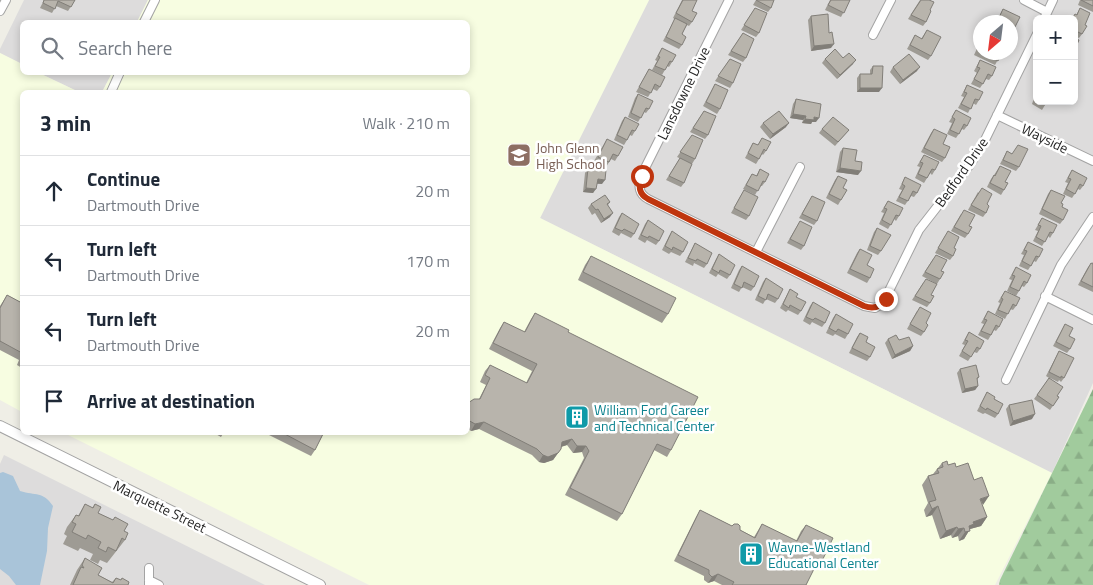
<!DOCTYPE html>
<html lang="en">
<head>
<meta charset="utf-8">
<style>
  :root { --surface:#fff; --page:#f6f6f7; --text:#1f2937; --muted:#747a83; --line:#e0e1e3 }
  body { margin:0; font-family:"Titillium Web",sans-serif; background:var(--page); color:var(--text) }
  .controls { position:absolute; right:15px; top:15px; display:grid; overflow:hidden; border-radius:8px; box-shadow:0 2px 8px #0003 }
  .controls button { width:45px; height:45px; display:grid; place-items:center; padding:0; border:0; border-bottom:1px solid var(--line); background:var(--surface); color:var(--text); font:25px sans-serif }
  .compass { position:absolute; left:973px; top:15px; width:45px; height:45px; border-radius:50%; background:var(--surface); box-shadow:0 2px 8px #0003; rotate:208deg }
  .stop { position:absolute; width:15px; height:15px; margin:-11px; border:4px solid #bf350e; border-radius:50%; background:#fff }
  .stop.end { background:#bf350e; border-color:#fff; box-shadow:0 1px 5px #0008 }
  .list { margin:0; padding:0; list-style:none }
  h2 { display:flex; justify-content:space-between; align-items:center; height:65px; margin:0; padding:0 20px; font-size:21px }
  h2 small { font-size:16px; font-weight:400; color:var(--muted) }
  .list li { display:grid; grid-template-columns:32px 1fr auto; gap:15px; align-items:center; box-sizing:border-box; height:70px; padding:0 20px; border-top:1px solid var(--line) }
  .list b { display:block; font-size:19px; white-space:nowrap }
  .list p { margin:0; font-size:16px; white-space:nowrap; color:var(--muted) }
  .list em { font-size:16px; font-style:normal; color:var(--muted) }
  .icon { flex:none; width:28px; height:28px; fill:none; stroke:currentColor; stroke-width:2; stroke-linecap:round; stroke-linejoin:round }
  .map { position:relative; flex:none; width:1093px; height:585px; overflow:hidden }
  .search { position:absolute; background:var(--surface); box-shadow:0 2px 8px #0003; left:20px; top:20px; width:450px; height:55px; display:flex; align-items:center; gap:12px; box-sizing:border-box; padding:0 18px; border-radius:8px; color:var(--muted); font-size:19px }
  .panel { position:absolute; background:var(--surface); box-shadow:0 2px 8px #0003; left:20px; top:90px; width:450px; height:345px; border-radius:8px }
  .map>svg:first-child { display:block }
</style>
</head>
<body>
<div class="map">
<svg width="1093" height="585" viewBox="0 0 1093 585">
  <defs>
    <pattern id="forest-firs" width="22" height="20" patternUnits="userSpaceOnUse" patternTransform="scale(1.25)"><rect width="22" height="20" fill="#a1cb9d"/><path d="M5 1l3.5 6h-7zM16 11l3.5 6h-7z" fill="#8aae87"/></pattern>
  </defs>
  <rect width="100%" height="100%" fill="#efeee6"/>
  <path fill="#dddcdc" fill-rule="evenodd" d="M24,0H148L137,22H22V64L0,53V49Z
    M649,0H1093V383L1052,473L540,218ZM1037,19H1074V101H1037ZM980,22H1010V52H980Z
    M39,73H112L102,92H79Z
    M4,455L265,585H0V464Z"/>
  <path fill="#f7fde1" d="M148,0H649L540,218L1052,473L995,585H369L64,433L468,432V92H102L112,73L468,72V22H137Z
    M0,53L22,64V72L39,73L79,92H22V412L0,400Z"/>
  <path fill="url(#forest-firs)" d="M1093,389V585H999L1000,580Z"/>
  <path fill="#a9c4d9" d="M3,472L13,476L20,491C36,496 43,491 53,506L48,528L47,551L40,585H16L9,576L0,569V473Z"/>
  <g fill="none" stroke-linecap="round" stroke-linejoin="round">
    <g stroke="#a3a3a3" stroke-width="10">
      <path id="minor" d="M729,0L641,176C638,187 639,194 648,199L864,306L875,308L883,303L919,230L969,166L982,146L1037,34
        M1024,0L1047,12
        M0,11L6,0
        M1044,19L1053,0
        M144,22L155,0
        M873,35L891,0
        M111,92L120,72
        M997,115L1093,161
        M756,252L800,167
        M1045,296L1093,320
        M1006,380L1061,265L1093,217
        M149,568V585
        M149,580L159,585"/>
    </g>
    <g stroke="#a3a3a3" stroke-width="12">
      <path id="tertiary" d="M0,426L320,585"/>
    </g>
    <use href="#minor" stroke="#fff" stroke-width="8"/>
    <use href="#tertiary" stroke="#fff" stroke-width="10"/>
  </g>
  <path fill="#9e9b94" d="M44,0H75L68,11L56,6L52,13L40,8Z
    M682,0H696L692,11V22L689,26L687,25L682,34V45L679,49L663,41L675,19L673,18Z
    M756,0L771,8L768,12L753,5Z
    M830,0H850L841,17L825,10Z
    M920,0L926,22L923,26L908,19Z
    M1080,0H1093V12L1078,5Z
    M755,8L759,33L756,37L741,30Z
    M1080,8L1085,25L1082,34L1079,38L1074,36V19Z
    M1003,9L1015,27L1012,31L1010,30V22H996Z
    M811,16L829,33L831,48L811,51L808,20Z
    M927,30L931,56L928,60L907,49L915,35L921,39Z
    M743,33L746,58L743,62L728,55Z
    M980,42V52H1002L995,65L974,55Z
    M662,48L672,62L669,67L667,66L662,75L652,70L657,61L655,60Z
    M843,58L853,64L837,79L822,63L825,59Z
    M730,59L733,83L730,88L715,81Z
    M980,60L992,76L989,80L986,79L980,88L971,84L977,73L974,71Z
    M873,66L879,92H857V78L860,74H870V70Z
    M893,67L917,71L900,84L890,72Z
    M649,69L660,87L657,91L653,89L648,97L636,92Z
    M715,84L720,109L717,114L703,106Z
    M967,85L979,100L976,105L973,103L968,113L958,108L964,97L961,96Z
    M1037,90V101L1045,105L1042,110L1032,104Z
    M638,94L649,109L646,113L644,112L638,122L628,117L635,98Z
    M796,99L816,122H812L811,124L802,123L803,120L790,118L793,104Z
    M956,110L967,126L964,130L962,129L956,138L947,134L952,123L949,122Z
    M704,111L708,135L705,139L690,132Z
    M625,117L635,131L632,136L630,135L624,145L614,140L622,121Z
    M763,123L786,127L770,139L760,127Z
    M822,129L849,130L835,146L819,133Z
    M934,129L943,144L945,158L942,162L921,152L931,133Z
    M692,135L695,159L692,164L677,157Z
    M762,138L766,151L763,155L762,154L756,164L745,158L753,143L758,145Z
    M607,139L618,156L615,161L611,159L606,167L594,161Z
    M843,148L855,161L858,175L836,172L840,152Z
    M1007,151L1012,154L1019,167L1016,171L1000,164Z
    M924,155L935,170L932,175L930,173L924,183L915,178L920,167L917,166Z
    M680,158L684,183L681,187L666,180Z
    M1000,166L1005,182L1004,190L1001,195L987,187L991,179L994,175Z
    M588,168L602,184H597L593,193L583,192L585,173Z
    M760,169L765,182L762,186H760L755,195L743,189L752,174L756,176Z
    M1072,170L1083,186L1080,190L1078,189L1072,198L1063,194L1068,183L1065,182Z
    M838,176L843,188L841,200L838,205L826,198L835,180Z
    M905,177L917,193L914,197L911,196L905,205L896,201L902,190L899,189Z
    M744,190L749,216L746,220L731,213Z
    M1051,190L1061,203L1063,220L1060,224L1039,214L1048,194Z
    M978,192L987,204L986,213L983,217L968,210Z
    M812,196L817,221L814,225L799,218Z
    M888,201L899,216L896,221L894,219L888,229L879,224L884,213L881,212Z
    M610,202L608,205L610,217L601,223L595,213L592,215L588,208L591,204Z
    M622,213L634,234L631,238L621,233L619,236L612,232L619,217Z
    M961,214L969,226L968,234L965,238L951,231Z
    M1042,218L1053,233L1050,238L1048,236L1042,246L1033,241L1038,231L1035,230Z
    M648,220L659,241L656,245L647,240L645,243L638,239L645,224Z
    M800,221L804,246L801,250L787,243Z
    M877,228L881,251L878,255L867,250L874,232Z
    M672,231L683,252L680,256L671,252L669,254L662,250L669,236Z
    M945,236L953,256L950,260L935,253Z
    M1028,242L1039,257L1036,262L1034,261L1028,270L1019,266L1024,255L1021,254Z
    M695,243L707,264L704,268L694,263L693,266L685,262Z
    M860,249L867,265L870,278L867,283L847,273L857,253Z
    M719,254L730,275L727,279L718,274L716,277L709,273L716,259Z
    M591,256L668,314L662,323L578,280L585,265Z
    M933,259L941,271L940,279L937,284L922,276Z
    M1093,262V292L1078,285L1088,267Z
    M742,266L754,287L751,291L742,287L739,292L731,288L739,270Z
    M1016,267L1027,283L1024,287L1022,286L1016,296L1007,291L1012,280L1009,279Z
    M766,278L778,299L775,303L766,299L763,304L755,300L763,282Z
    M923,283L931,295L930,303L927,307L912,300Z
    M790,289L796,297L801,311L798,315L788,310L786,312L780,308Z
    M1005,291L1016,306L1013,310L1010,309L1005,319L995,314L1000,303L998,302Z
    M7,295L22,303V368L17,365L19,360L0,350V306Z
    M813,302L825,323L822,327L812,322L810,325L803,321L810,306Z
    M917,311L926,323L924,332L921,336L907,329Z
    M988,311L999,327L996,331L994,330L988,340L978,335L984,324L981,323Z
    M535,313L568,332L671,450L667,457L654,450L622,514L617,521L565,495L584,458L582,452L573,453L567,445L561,447V449L553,460L544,463L539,462L532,455L479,429L471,431L468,429V403L479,399L486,385L480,382L485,371L490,365L526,383L532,371L489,349L500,328L504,322L524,332L531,319Z
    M836,314L848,334L845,339L835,334L833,336L826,333L833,318Z
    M1065,324L1069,336L1070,349L1067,353L1053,346Z
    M969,332L980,349L977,353L974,352L968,361L959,356L965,345L962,344Z
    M860,333L866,342L870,357L867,361L849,353L857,337Z
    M888,339L899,340L913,346L910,351L892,359L885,343Z
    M1059,351L1064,378L1061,382L1059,380L1058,382L1050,378L1057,396L1059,397L1050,410L1034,399L1049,378L1046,376Z
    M960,369L979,377L977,380L978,386L975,390L962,393L957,373Z
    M987,392L994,399L998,414L995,418L985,413L983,414L977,411Z
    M1009,405L1032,419L1010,426L1006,409Z
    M212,432H224L221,437Z
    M263,432H324L315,450L311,456Z
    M942,463L956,467L982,505L987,517L981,526L970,529L964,539L959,541L958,536L952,538L951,535L940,539L932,515L926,517L924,510L928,503L922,485L928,476L933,474Z
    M85,504L92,508L95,504L98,513L113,520L115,517L124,531L125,540L107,563L100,560L98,564L90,560L93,554L80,548L78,551L63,544L67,536L64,534L67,527L76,515L78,516Z
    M700,510L754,537L762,524L796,541L801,531L806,525L821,563L816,569L814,568L806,585H722L714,581L708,583L704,580V576L674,561L696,517Z
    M85,558L98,575L112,582L116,578L128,585H70L77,570Z"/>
  <path fill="#817e78" d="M834,44L831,48L811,51L814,46Z
    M856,60L853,64L837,79L840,75Z
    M920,67L917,71L900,84L903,80Z
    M860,88H882L879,92H857Z
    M793,114L806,116L803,120L790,118Z
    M814,117L819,118L816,122H812L811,124L802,123L805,119Z
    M789,123L786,127L770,139L773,134Z
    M840,168L861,171L858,175L836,172Z
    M598,179L605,180L602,184L595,183Z
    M586,188L596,189L593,193L583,192Z
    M613,213L610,217L601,223L604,219Z
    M913,346L910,351L892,359L895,355Z
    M978,386L975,390L962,393L965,389Z
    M1035,414L1032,419L1010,426L1013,421Z
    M484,422L479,429L471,431L475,424Z
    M572,439L567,445L557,448L562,442Z
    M577,446H586L582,452L573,453Z
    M558,453L553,460L544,463L539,462L543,455Z
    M989,496L983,505L980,499Z
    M938,506L932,515L926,517L932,509Z
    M987,517L981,526L970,529L964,539L959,541L969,526L973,522Z
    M957,527L951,535L940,539L946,531Z
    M964,528L958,536L952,538L958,529Z
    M718,574L714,581L708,583L712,577Z"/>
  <path fill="#b8b4ac" stroke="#817e78" d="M44,0H75L71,7L58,1L55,9L43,3Z
    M683,0H697L692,11L697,13L692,22L676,13Z
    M756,0H774L771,8Z
    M831,0H850L844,13L828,5Z
    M921,0H929L934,2L930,10L931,11L926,22L911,15Z
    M1081,0H1093V6Z
    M755,8L767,13L759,33L744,25Z
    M1080,8L1090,13L1085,25L1087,26L1082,34L1074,30V19H1072L1075,14L1077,15Z
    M1003,9L1020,17L1015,27L1010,24V22H997Z
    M828,14L829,33L832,32L834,44L814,46L811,16Z
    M675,18L687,24L682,34L686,37L682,45L666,37Z
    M927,30L941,37L931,56L910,45L915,35L922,39Z
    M743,33L754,39L746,58L731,51Z
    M1074,38L1079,40L1074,51Z
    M980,43V52L977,50Z
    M662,48L676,55L672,62L670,61L665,70L655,66L660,57L658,56Z
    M835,49L843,58L849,53L856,60L840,75L825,59Z
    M981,52H1002L998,61Z
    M909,54L920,67L903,80L893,67Z
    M730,59L741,64L733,83L718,76Z
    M980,60L996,67L992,76L988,74L983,84L974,79L980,68L977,67Z
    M873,66H883L882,88H860V74H872Z
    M649,69L665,77L660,87L655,84L651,93L639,87Z
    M715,84L728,90L720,109L706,102Z
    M967,85L983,92L979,100L975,99L971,109L961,104L967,93L964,92Z
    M638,94L653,101L649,109L646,108L641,118L631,113Z
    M796,99L821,104L819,118L814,117V120L805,119L806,116L793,114Z
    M1037,101H1047L1045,105Z
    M956,110L971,118L967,126L964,124L959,134L950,130L955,119L952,117Z
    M704,111L716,116L708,135L693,128Z
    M779,111L789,123L773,134L763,123Z
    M625,117L639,124L635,131L632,130L627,140L617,135Z
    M833,117L849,130L838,142L822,129Z
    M934,129L947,135L943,144L950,147L945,158L924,148Z
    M692,135L703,140L695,159L680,152Z
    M762,138L771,142L766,151L764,149L759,159L748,153L753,143L758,145Z
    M607,139L623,147L618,156L613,154L609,162L598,157Z
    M1018,145L1028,149L1019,167L1003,160L1007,151L1012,154Z
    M843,148L857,150L855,161L862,162L861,171L840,168Z
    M924,155L939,162L935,170L932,169L927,178L918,174L923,163L920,162Z
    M680,158L692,164L684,183L669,176Z
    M1000,166L1011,171L1005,182L1008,183L1004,190L990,183L994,175L995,176Z
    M588,168L606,170L605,180L598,179L596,189L586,188Z
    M760,169L769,174L765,182L763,181L758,191L746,185L752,174L757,176Z
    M1072,170L1087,178L1083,186L1080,184L1075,194L1066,189L1071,179L1068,178Z
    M838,176L847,180L843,188L847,190L841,200L829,194Z
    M905,177L921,185L917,193L913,191L908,201L899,197L905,186L902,184Z
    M982,188L992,194L987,204L989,206L986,213L971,205Z
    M744,190L758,197L749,216L734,208Z
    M1051,190L1065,196L1061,203L1063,204L1062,207L1068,210L1063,220L1042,209Z
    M605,195L610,202L607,204L613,213L604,219L598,209L596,210L591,204Z
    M812,196L825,202L817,221L802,214Z
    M888,201L903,208L899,216L896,215L891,225L882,220L887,209L884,208Z
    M964,210L975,215L969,226L972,227L968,234L954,227Z
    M622,213L639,224L634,234L624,229L622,231L615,228Z
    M1042,218L1057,225L1053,233L1050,232L1045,242L1036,237L1041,226L1038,225Z
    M648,220L664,231L659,241L649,236L648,238L641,235Z
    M800,221L812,227L804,246L790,239Z
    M877,228L891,235L881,251L870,246Z
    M672,231L688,242L683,252L673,247L672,250L665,246Z
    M948,231L959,237L954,248L956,249L953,256L938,248Z
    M1028,242L1043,249L1039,257L1036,256L1031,266L1022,261L1027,251L1024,250Z
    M695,243L712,253L707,264L697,259L696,261L688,258Z
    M860,249L872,255L867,265L874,269L870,278L850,269Z
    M719,254L735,265L730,275L720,270L719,273L712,269Z
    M936,255L947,260L941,271L944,272L940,279L925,272Z
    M591,256L676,298L668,314L583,272Z
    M1091,263L1093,264V287L1081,281Z
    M742,266L759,276L754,287L744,282L742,288L734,284Z
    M1016,267L1031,275L1027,283L1024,281L1019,291L1010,287L1015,276L1012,275Z
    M766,278L783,289L778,299L768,294L766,300L758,296Z
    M926,279L937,284L931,295L934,296L930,303L915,296Z
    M790,289L798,294L796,297L806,302L801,311L790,305L789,308L783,304Z
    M1005,291L1020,298L1016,306L1013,304L1008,314L998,310L1003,299L1001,298Z
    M7,295L22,303V353L0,341V342V308Z
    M813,302L830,312L825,323L815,318L813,320L806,317Z
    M920,307L931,313L926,323L928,325L924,332L910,324Z
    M988,311L1003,319L999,327L996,325L991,335L981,331L987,320L984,319Z
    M535,313L569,330L568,332L698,397L671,450L657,444L622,514L570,488L589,451L586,446H577L572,439L562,442L561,449L558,453L548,457L543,455L537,449L484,422L475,424L468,420V403L474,399H480L490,378L485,375L490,365L527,383L537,364L493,343L504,322L525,332Z
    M836,314L853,324L848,334L838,329L836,332L829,328Z
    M1065,324L1073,328L1069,336L1075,339L1070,349L1056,342Z
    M969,332L984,341L980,349L977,347L971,357L962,351L968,341L965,340Z
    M860,333L868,337L866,342L875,347L870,357L852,348Z
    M896,335L899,340L909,337L913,346L895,355L888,339Z
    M1059,351L1074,358L1064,378L1061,376V378L1049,372Z
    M976,365L979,377L977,378L978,386L965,389L960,369Z
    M1049,378L1063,387L1057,396L1059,397L1053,406L1037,395Z
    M987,392L995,397L994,399L1003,404L998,414L987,408L986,410L980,406Z
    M1032,400L1035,414L1013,421L1009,405Z
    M281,432H324L315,450Z
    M947,461L948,465L955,463L956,467L968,463L974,480L982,477L989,496L980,499L987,517L973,522L974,524L969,526L970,531L965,532L964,528L958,529L957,527L946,531L938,506L932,509L929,502L936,500L928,476L939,473L937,469L943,467L942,463Z
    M85,504L93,508L95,504L101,507L98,513L113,520L115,517L128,524L124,531L128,533L125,540L122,538L116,551L108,547L106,552L98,548L101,542L88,535L86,539L72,532L76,524L72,522L76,515L79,516Z
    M700,510L732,526L734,524H738L740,526V530L755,538L762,524L797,541L806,525L833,538L821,563L818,561L806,585H732L734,582L718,574L712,577L709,574V570L678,555Z
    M85,558L102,568L98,575L113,583L116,578L121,580L122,578L129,582L128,585H73L81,567L84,568L82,565Z"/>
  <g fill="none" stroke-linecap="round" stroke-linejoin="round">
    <path stroke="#bf350e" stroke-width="6" d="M642,176C638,187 639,194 648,199L864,306C873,309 880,308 886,299"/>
  </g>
  <defs>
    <g id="school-square" transform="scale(1.25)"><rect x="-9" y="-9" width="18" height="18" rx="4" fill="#8d6e63" stroke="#fff"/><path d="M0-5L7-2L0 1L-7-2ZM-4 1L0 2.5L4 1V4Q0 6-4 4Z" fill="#fff"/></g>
    <g id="building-square" transform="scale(1.25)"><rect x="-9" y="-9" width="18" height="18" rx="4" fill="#0f9aa8" stroke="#fff"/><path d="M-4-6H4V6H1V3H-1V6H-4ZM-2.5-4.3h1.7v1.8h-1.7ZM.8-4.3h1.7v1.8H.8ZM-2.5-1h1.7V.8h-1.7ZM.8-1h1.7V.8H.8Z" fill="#fff"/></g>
  </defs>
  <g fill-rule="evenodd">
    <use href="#school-square" x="519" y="155"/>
    <use href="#building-square" x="577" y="417"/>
    <use href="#building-square" x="751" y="554"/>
  </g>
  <g text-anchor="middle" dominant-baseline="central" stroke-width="5" stroke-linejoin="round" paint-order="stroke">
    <g font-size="14" fill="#1f1f1f" stroke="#fff">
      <text transform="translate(683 93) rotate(-64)">Lansdowne Drive</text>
      <text transform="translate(1045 138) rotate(26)">Wayside</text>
      <text transform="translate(961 172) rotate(-55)">Bedford Drive</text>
      <text transform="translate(160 506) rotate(26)">Marquette Street</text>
    </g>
    <g font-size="14" fill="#785e54" stroke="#fff" text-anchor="start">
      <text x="536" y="147">John Glenn<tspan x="536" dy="16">High School</tspan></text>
    </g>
    <g font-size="14" fill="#0d838f" stroke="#fff" text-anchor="start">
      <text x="594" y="409">William Ford Career<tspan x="594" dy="16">and Technical Center</tspan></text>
      <text x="768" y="546">Wayne-Westland<tspan x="768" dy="16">Educational Center</tspan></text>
    </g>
  </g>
</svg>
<div class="controls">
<button>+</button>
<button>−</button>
</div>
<svg class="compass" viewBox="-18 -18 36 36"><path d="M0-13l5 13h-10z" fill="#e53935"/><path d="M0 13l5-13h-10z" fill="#747a83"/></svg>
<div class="stop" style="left:642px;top:176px"></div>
<div class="stop end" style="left:886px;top:299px"></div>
<div class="search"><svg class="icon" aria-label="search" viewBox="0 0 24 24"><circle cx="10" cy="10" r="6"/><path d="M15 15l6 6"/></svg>Search here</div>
<section class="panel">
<h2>3 min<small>Walk · 210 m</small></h2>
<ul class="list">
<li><svg class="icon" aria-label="ahead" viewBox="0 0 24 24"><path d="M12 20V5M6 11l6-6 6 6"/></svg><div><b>Continue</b><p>Dartmouth Drive</p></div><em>20 m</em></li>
<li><svg class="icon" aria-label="left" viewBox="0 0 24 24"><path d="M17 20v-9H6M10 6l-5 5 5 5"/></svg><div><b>Turn left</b><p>Dartmouth Drive</p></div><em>170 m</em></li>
<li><svg class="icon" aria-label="left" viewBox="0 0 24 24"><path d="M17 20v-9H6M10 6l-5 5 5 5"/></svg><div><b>Turn left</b><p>Dartmouth Drive</p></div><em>20 m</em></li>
<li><svg class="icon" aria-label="arrive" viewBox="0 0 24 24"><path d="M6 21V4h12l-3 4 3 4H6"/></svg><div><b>Arrive at destination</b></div></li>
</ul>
</section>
</div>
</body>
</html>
